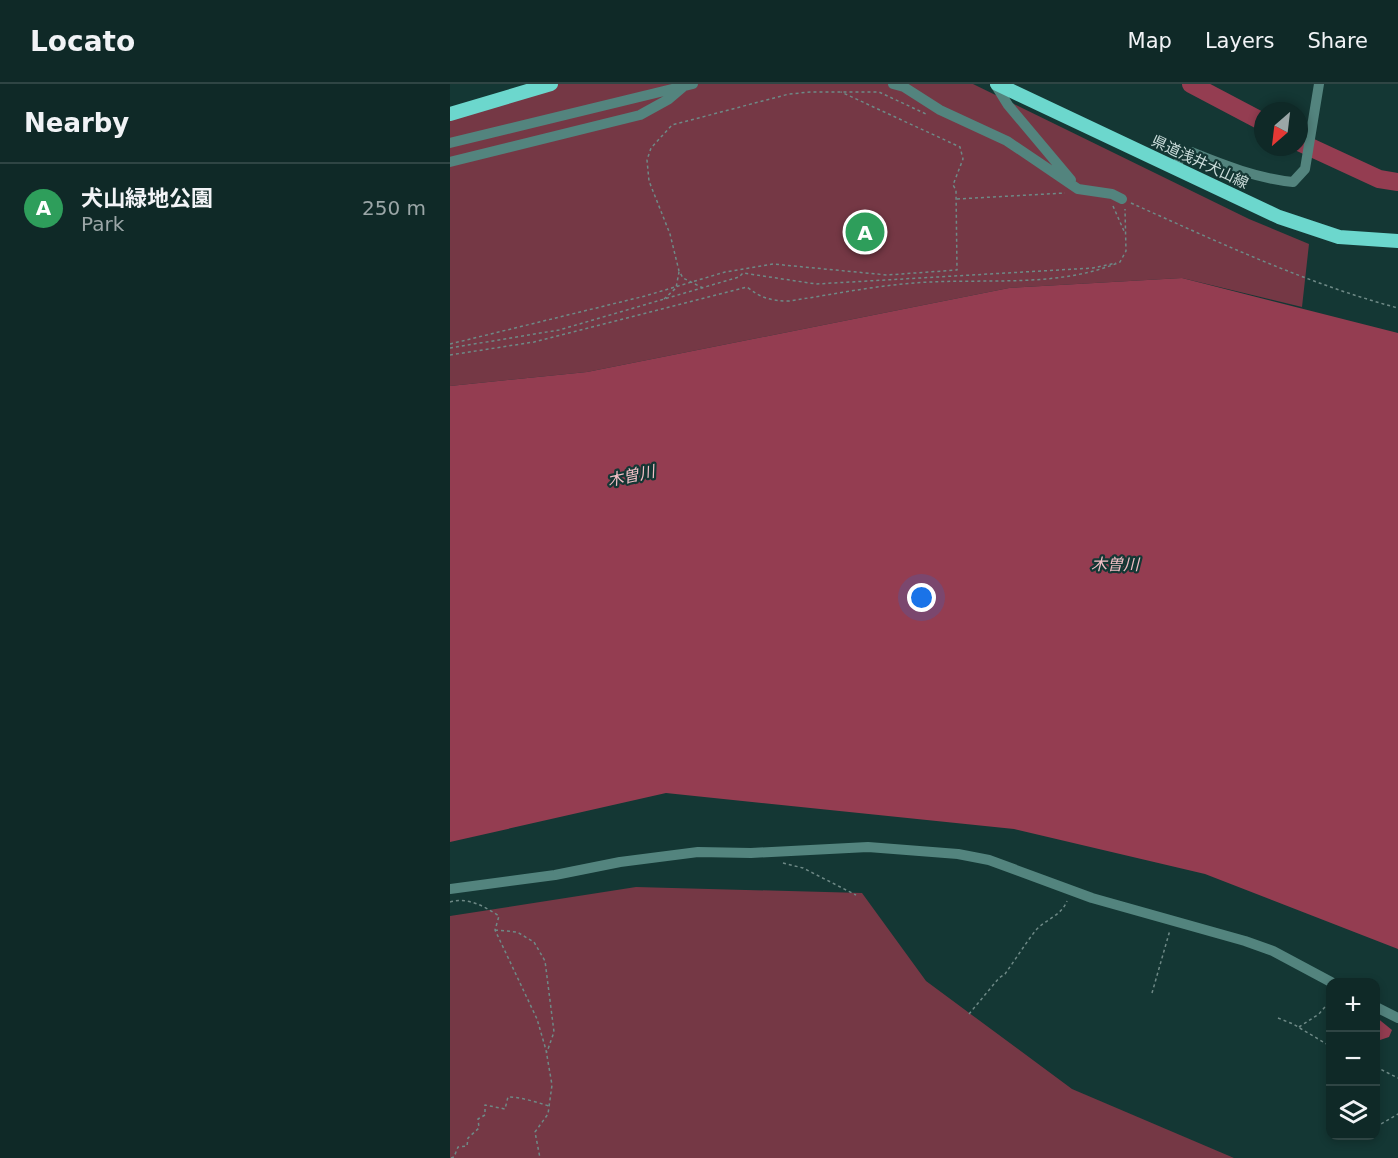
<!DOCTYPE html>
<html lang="en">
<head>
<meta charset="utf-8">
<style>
  :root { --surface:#0f2927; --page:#18312f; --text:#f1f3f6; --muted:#9ba6a7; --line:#2f4544; --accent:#8bbbb9 }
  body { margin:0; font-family:"DejaVu Sans","Noto Sans JP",sans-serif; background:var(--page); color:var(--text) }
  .controls { position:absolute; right:18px; bottom:18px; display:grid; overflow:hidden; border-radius:12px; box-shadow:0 3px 9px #0003 }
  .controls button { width:54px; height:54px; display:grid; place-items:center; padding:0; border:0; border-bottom:2px solid var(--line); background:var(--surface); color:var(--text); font:30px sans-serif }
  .compass { position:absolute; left:804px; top:18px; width:54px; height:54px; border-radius:50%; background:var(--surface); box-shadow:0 3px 9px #0003; rotate:208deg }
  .you { position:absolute; left:472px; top:514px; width:21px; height:21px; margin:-15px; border:4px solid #fff; border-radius:50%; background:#1a73e8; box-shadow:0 0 0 9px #1a73e833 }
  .badge { display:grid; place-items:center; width:39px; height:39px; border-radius:50%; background:var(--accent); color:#fff; font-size:20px; font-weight:700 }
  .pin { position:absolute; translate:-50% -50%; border:3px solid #fff; box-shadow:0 2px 6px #0006 }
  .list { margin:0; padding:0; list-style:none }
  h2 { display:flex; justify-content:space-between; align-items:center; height:78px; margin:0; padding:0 24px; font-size:26px }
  h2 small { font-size:20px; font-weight:400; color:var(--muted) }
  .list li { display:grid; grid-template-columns:39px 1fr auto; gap:18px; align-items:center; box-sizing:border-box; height:90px; padding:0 24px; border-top:2px solid var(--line) }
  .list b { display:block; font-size:22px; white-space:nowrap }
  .list p { margin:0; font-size:20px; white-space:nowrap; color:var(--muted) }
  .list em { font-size:20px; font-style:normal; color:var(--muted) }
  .icon { flex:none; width:33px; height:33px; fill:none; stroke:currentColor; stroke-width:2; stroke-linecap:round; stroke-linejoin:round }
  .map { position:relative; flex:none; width:948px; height:1074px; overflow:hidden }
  header { display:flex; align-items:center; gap:36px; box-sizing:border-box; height:84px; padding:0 30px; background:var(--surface); border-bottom:2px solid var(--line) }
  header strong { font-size:28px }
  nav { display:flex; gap:33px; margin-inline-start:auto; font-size:21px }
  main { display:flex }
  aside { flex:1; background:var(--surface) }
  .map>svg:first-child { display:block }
</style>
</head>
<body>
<header>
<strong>Locato</strong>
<nav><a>Map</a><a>Layers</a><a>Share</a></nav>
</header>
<main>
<aside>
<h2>Nearby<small></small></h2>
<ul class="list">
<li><span class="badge" style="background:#2e9e5b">A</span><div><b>犬山緑地公園</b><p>Park</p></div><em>250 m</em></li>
</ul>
</aside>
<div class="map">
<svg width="948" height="1074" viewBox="0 0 948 1074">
  <rect width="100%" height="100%" fill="#143734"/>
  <path fill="#753845" d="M101,0H523L799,135L859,160L852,223L732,194L559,204L137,288L0,302V29Z
    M186,803L412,809L476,897L622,1005L784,1074H0V832Z"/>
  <path fill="#943d51" d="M732,194L948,249V865L755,790L564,745L216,709L0,758V302L137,288L559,204Z
    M926,933L942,946L939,953L927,957Z"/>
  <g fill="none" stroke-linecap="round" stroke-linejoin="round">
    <path stroke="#943d51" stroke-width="18" d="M741,0L813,38
      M849,58L929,95L948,98"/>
    <path stroke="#6e8986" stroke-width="1.5" stroke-dasharray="3 3" stroke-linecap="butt" d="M507,115L615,109
      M681,119C768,158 855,199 948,224
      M663,122L674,147
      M253,204L233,194L229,187L220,150L199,97L197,76L201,64L222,41L339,10L361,8H429L476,30
      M214,215L226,204L229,188
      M0,260L195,212L275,188L323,180L437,191L507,186L506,106L503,101L513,75L510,63L391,8
      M0,264L109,246L289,193L293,189L366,200L643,184L666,179
      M0,271L84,258L297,203C311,214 321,217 339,217C386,210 433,200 480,198C543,195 611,203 670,178L676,167L675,125
      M333,779L353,784L406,811
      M0,818C18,813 34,822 49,832L45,846L87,935L96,966L102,1001L98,1030L85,1048L90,1074
      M45,846L67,848L84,858L95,877L104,948L97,968
      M702,909L720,846
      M519,930L549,894L555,890C565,876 575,860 586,846C596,835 611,832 617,817
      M828,934L843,940L880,962
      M849,943L869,930L880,917
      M926,983L948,994
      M926,1043L948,1030
      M1,1074L4,1073L8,1063L17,1062L18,1054L29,1044L28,1035L35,1031V1021L55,1025L58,1013C71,1013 86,1018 99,1022"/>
    <path stroke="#53847e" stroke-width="10" d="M443,0L454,3L490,26L557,57L628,105L662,110L672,115
      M545,0L558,21L621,96
      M0,59L243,0
      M0,78L190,31L219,15L232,4
      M725,84L732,71L741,68C773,81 809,95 843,98L855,85L869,0
      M0,805L105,791L170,778L248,768L301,769L418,763L508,770L539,776L642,814L795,857L823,867L881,898
      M926,923L948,934"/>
    <path stroke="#6cd7cd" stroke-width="14" d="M547,0L829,133L889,153L948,157
      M0,30L101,0"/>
  </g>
  <g text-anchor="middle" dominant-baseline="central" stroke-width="4.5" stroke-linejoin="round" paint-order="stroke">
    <g font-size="15" fill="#cbdddb" stroke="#143734">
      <text transform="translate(750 78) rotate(25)">県道浅井犬山線</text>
    </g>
    <g font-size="16" font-style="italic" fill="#f2bfc6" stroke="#143734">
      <text transform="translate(181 392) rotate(-12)">木曽川</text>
      <text x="665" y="480">木曽川</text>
    </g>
  </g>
</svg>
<div class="controls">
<button>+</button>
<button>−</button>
<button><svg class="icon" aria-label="layers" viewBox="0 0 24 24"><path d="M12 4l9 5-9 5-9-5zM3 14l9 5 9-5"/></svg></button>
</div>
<svg class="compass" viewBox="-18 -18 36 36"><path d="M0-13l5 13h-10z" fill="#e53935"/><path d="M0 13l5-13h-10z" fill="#9ba6a7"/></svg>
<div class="you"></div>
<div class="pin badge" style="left:415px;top:148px;background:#2e9e5b">A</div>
</div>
</main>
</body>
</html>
